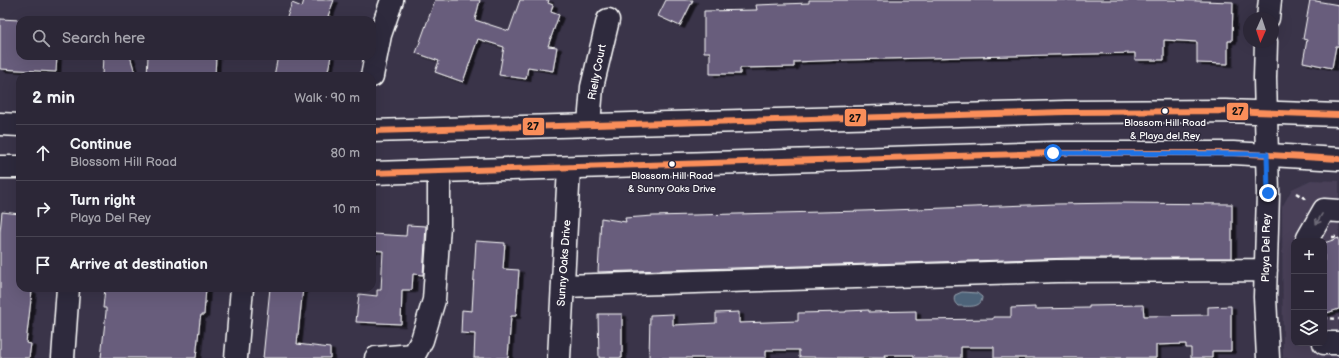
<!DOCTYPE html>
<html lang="en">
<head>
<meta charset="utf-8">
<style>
  :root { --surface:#2c2737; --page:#342f3f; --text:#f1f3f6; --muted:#a6a5ad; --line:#484452 }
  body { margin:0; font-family:"Balsamiq Sans",sans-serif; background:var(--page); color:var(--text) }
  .controls { position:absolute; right:12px; bottom:12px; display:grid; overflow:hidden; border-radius:8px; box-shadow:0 4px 16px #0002 }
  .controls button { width:36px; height:36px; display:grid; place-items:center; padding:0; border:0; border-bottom:1px solid var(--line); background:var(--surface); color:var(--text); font:20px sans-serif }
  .compass { position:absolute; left:1243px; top:12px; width:36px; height:36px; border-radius:50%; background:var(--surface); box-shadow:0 4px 16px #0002; rotate:183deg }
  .stop { position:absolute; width:12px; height:12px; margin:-9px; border:3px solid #1a73e8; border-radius:50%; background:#fff }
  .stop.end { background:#1a73e8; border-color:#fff; box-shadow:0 1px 4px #0008 }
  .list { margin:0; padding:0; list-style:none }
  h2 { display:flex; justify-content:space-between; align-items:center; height:52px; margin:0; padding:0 16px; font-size:17px }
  h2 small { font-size:13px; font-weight:400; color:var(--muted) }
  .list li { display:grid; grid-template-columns:26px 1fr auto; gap:12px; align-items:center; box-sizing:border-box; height:56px; padding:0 16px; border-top:1px solid var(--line) }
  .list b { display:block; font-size:15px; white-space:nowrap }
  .list p { margin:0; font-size:13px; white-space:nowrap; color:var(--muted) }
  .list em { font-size:13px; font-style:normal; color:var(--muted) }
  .icon { flex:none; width:22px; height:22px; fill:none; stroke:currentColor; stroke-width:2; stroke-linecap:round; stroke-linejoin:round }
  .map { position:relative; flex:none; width:1339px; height:358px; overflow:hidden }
  .search { position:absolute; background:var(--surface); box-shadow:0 4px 16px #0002; left:16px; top:16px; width:360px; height:44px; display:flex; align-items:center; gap:10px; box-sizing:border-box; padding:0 14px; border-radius:12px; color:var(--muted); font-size:15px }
  .panel { position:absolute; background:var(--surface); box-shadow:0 4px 16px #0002; left:16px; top:72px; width:360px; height:220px; border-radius:12px }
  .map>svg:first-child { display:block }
</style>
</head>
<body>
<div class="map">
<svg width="1339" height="358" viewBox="0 0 1339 358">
  <defs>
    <filter id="shadow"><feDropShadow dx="4.5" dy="2.5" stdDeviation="0" flood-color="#0009"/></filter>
  </defs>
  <rect width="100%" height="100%" fill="#3a3449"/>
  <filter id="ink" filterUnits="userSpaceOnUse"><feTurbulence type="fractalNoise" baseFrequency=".025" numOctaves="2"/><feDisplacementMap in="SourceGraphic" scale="8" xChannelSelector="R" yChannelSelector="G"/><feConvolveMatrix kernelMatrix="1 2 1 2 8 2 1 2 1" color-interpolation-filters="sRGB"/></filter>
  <g filter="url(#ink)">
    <path fill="#484058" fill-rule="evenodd" d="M1311,180L1339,181V358H1283L1282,207L1292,189ZM1294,241H1324V343H1294Z"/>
    <path fill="#4e6479" stroke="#95a2af" d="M962,292L977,293L982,297C982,309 967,306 958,306C955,303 953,301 955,295Z"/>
    <path fill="#685d7b" stroke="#fff" filter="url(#shadow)" d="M304,0H334L328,16L334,18L333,20H286L292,3L302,7Z
      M435,0H480L475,20L509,31L520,0H549L548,3L553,5L551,12L559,15L548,46L557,47L553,71L528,67L526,79L499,75L504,47L478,39L463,82L435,72L439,61L416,53Z
      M666,0H693L680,26L658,16Z
      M809,0H1170L1233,2L1232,41H1228V64L1197,63V42L1164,40V60H1135V53L846,60L794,62V67L740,68V74H710V52H704V11L757,10L756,5L809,3Z
      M1310,0L1339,5V46H1336L1332,68L1303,62L1307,40L1303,39Z
      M0,19L20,20V56H57L56,72L0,69Z
      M103,56H130L136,76L102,75Z
      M148,56H216L215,76H147Z
      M278,56H331L327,76L305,73L304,76H274Z
      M1119,203L1232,204V258H1072L598,272L601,218L626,222L625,218L653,216L863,211L1056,204Z
      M2,212L20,214V289L32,291L26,343L31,344L29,358H0V232Z
      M407,225L426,226L423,275L413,274L412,290H402L401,324L356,322L359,294L377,296V290H381L383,251L372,250V234L406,236Z
      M1339,238V309L1324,314V243Z
      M476,241L505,243L503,269L519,270L516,316H511L508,358H474L475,334L461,333L462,310L472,311Z
      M105,288H206L204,315H201L200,320L196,358H101L106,312V308H103Z
      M270,288H303L297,344L330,348V358H263Z
      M1143,305L1144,316L1208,315V307L1231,306V351H1212V358H1191V348H1186V344L1156,345V358H994V347H961V358H914V355H885L886,358L799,357V350H766V358H649L650,315L673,314V325L716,323V313L739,312V323L798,321V313L846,312V311L869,310V312L916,311V320L993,319V317H1011V308L1035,307V309L1089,308V306Z
      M598,314H622V358H599Z"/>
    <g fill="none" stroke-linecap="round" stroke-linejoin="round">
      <g stroke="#fff" stroke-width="25">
        <path id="minor" d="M1268,18L1270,0
          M1266,42L1265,78L1268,193L1265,297L1268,358
          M372,76L380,35L392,0
          M589,124L592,87L608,20
          M1307,241L1308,238L1324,210L1339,211
          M563,286L1057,271L1266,270
          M1324,343H1339
          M63,358L68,288
          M236,358L242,288
          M376,358L414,355L422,340L434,300L439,225V172
          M559,358L569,168"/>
      </g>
      <g stroke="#fff" stroke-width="25">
        <path id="major" d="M0,124L20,125
          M372,131L1066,112L1225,111L1339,115
          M0,167H20
          M372,173L1053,153H1233L1339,159"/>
      </g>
      <path stroke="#fff" stroke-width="2.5" stroke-dasharray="4 3" stroke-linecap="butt" d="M1296,193L1306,199
        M1332,237H1339
        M1324,318L1339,319"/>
      <use href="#minor" stroke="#2f2a3d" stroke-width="22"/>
      <use href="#major" stroke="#2f2a3d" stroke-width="22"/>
      <g stroke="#2f2a3d" stroke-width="9">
        <path id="bus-1" d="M372,131L1066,112L1225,111L1339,115
          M372,173L1053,153H1233L1339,159"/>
      </g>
      <use href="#bus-1" stroke="#fa8e5a" stroke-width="6"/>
    </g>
    <defs><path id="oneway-shaft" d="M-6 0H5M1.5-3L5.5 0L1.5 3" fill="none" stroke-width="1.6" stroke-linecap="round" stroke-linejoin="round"/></defs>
    <use stroke="#6d6a77" href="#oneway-shaft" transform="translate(1319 219) rotate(121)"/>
  </g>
  <g fill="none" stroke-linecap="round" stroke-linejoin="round" filter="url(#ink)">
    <path stroke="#1a73e8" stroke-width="5" d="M1053,153L1267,154L1268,193"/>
  </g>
  <g fill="#fff" stroke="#2f2a3d" stroke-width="1.5">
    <circle cx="1165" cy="111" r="3.5"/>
    <circle cx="672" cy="164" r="3.5"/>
  </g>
  <g text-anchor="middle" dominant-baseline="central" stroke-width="3" stroke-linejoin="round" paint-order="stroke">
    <g font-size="10" fill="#fff" stroke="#2f2a3d">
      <text x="1165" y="123">Blossom Hill Road<tspan x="1165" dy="13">&amp; Playa del Rey</tspan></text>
      <text x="672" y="176">Blossom Hill Road<tspan x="672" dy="13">&amp; Sunny Oaks Drive</tspan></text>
    </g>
    <g font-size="11" fill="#fff" stroke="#2f2a3d">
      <text transform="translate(597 72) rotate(-79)">Rielly Court</text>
      <text transform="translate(1266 248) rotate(-89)">Playa Del Rey</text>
      <text transform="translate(564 263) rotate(-86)">Sunny Oaks Drive</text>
    </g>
  </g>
  <g stroke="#2f2a3d" stroke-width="1.5">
    <rect x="1226" y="102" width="23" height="19" rx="4" fill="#fa8e5a"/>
    <rect x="844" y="108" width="23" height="19" rx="4" fill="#fa8e5a"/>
    <rect x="522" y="117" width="23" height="19" rx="4" fill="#fa8e5a"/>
  </g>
  <g font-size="11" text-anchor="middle" font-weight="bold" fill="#111">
    <text x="1238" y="115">27</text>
    <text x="855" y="122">27</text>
    <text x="533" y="130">27</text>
  </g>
</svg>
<div class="controls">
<button>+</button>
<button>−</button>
<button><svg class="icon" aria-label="layers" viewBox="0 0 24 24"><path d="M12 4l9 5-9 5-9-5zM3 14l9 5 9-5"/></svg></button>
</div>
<svg class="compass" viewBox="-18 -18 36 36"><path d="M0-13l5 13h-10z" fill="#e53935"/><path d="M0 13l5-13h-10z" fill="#a6a5ad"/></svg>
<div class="stop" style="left:1053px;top:153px"></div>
<div class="stop end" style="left:1268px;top:193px"></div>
<div class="search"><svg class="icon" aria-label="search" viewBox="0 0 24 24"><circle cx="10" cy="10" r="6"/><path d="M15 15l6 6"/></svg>Search here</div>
<section class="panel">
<h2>2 min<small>Walk · 90 m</small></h2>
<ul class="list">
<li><svg class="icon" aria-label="ahead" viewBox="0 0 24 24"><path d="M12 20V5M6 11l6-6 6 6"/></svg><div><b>Continue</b><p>Blossom Hill Road</p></div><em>80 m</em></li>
<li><svg class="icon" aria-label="right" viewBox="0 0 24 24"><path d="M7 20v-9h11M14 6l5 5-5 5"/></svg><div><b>Turn right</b><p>Playa Del Rey</p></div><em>10 m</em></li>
<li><svg class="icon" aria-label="arrive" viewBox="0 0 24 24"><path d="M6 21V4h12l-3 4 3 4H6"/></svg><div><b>Arrive at destination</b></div></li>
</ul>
</section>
</div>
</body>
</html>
